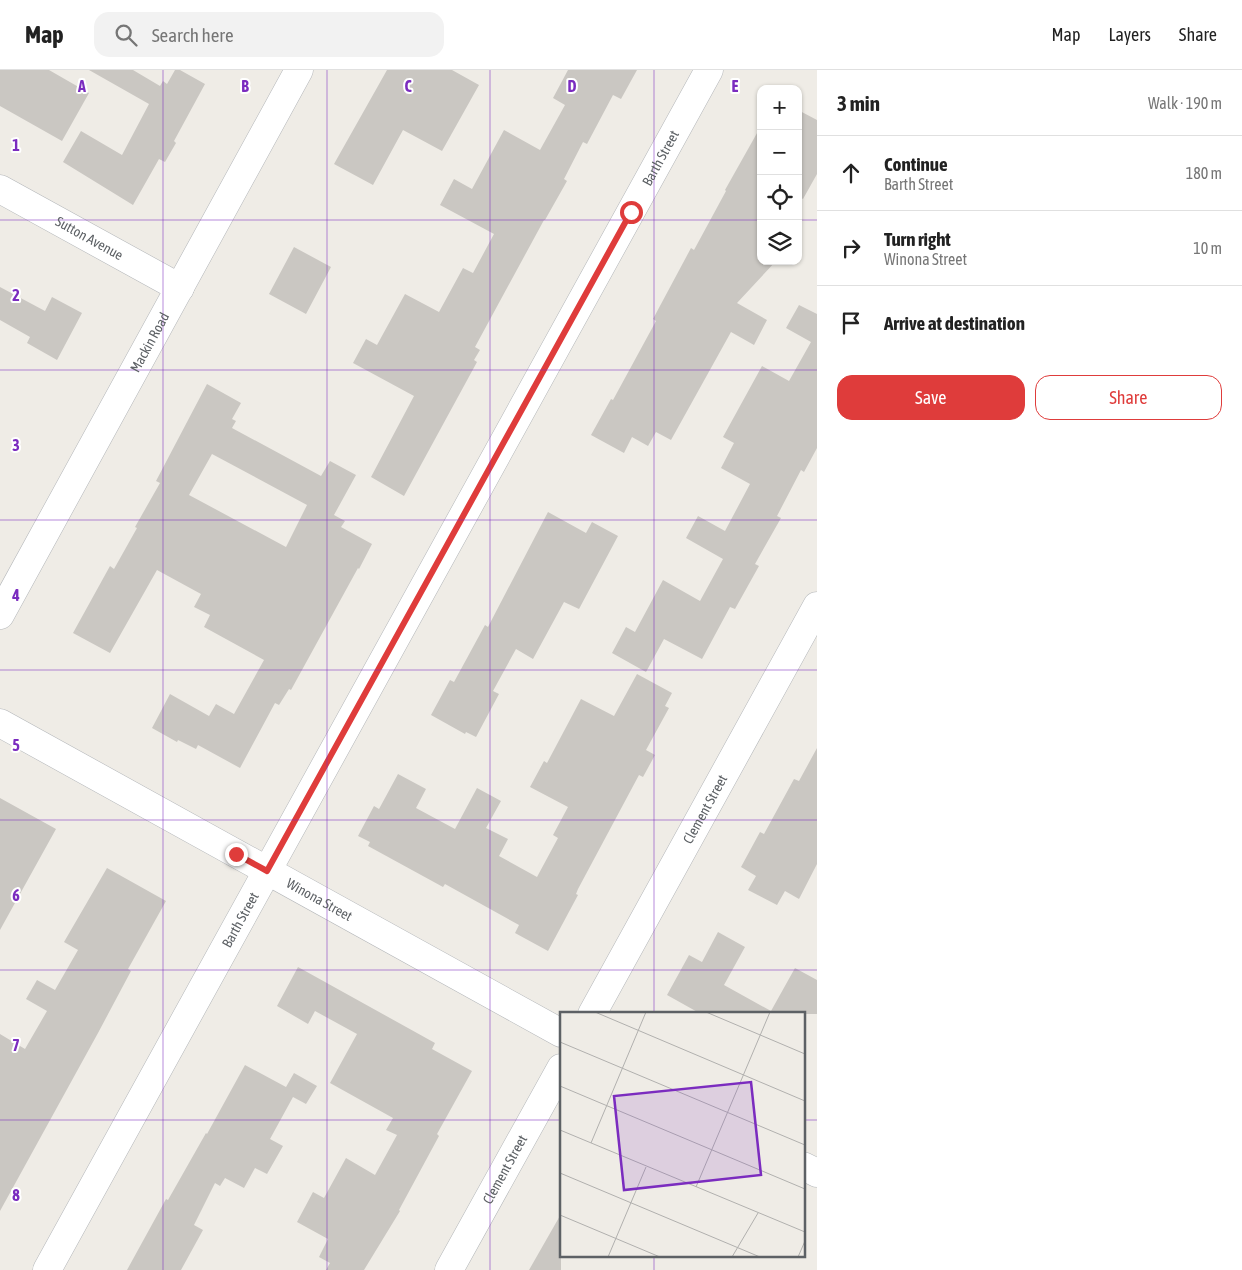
<!DOCTYPE html>
<html lang="en">
<head>
<meta charset="utf-8">
<style>
  :root { --surface:#fff; --page:#f2f2f2; --text:#222; --muted:#767676; --line:#e0e0e0; --accent:#df3c3b }
  body { margin:0; font-family:"Asap Condensed",sans-serif; background:var(--page); color:var(--text) }
  .controls { position:absolute; right:15px; top:15px; display:grid; overflow:hidden; border-radius:10px; box-shadow:0 1px 4px #0004 }
  .controls button { width:45px; height:45px; display:grid; place-items:center; padding:0; border:0; border-bottom:1px solid var(--line); background:var(--surface); color:var(--text); font:25px sans-serif }
  .stop { position:absolute; width:15px; height:15px; margin:-11px; border:4px solid #df3c3b; border-radius:50%; background:#fff }
  .stop.end { background:#df3c3b; border-color:#fff; box-shadow:0 1px 5px #0008 }
  .list { margin:0; padding:0; list-style:none }
  h2 { display:flex; justify-content:space-between; align-items:center; height:65px; margin:0; padding:0 20px; font-size:21px }
  h2 small { font-size:16px; font-weight:400; color:var(--muted) }
  .list li { display:grid; grid-template-columns:32px 1fr auto; gap:15px; align-items:center; box-sizing:border-box; height:75px; padding:0 20px; border-top:1px solid var(--line) }
  .list b { display:block; font-size:19px; white-space:nowrap }
  .list p { margin:0; font-size:16px; white-space:nowrap; color:var(--muted) }
  .list em { font-size:16px; font-style:normal; color:var(--muted) }
  .actions { display:flex; gap:10px; padding:15px 20px }
  .actions a { flex:1; padding:11px 0; border:1px solid var(--accent); border-radius:15px; text-align:center; font-size:18px; color:var(--accent) }
  .actions .main { background:var(--accent); color:#fff }
  .icon { flex:none; width:28px; height:28px; fill:none; stroke:currentColor; stroke-width:2; stroke-linecap:round; stroke-linejoin:round }
  .map { position:relative; flex:none; width:817px; height:1200px; overflow:hidden }
  header { display:flex; align-items:center; gap:30px; box-sizing:border-box; height:70px; padding:0 25px; background:var(--surface); border-bottom:1px solid var(--line) }
  header strong { font-size:24px }
  nav { display:flex; gap:28px; margin-inline-start:auto; font-size:18px }
  .search { width:350px; height:45px; background:var(--page); display:flex; align-items:center; gap:12px; box-sizing:border-box; padding:0 18px; border-radius:15px; color:var(--muted); font-size:19px }
  main { display:flex }
  aside { flex:1; background:var(--surface) }
  .map>svg:first-child { display:block }
</style>
</head>
<body>
<header>
<strong>Map</strong>
<div class="search"><svg class="icon" aria-label="search" viewBox="0 0 24 24"><circle cx="10" cy="10" r="6"/><path d="M15 15l6 6"/></svg>Search here</div>
<nav><a>Map</a><a>Layers</a><a>Share</a></nav>
</header>
<main>
<div class="map">
<svg width="817" height="1200" viewBox="0 0 817 1200">
  <rect width="100%" height="100%" fill="#efece6"/>
  <path fill="#cac7c2" fill-rule="evenodd" d="M0,0H49L89,23L62,71L0,36Z
    M89,0H133L160,16L163,11L167,14L175,0H180L205,14L174,71L176,73L165,92L159,89L133,135L63,92L81,61L122,85L149,34Z
    M387,0H452L479,15L442,81L403,60L373,115L334,94Z
    M568,0H637L621,29L613,25L587,74L583,72L564,109L567,111L545,150H544L475,277L480,280L474,290L477,292L404,426L371,407L414,326L353,293L366,269L377,275L405,224L439,242L463,198L473,203L494,164L440,135L454,109L472,119L504,60L540,80L565,35L553,28Z
    M798,40L817,50V104L803,129L798,126Z
    M761,56V191H776L737,233L767,250L754,275L731,262L671,370L656,362L648,376L632,367L624,383L591,365L611,329L613,330L656,251L653,249L691,178L694,180L726,121L725,120Z
    M294,177L331,197L306,244L269,224Z
    M0,217L45,241L52,227L82,243L57,290L27,273L30,267L0,250Z
    M799,235L817,244V378L804,402L801,400L777,446L781,448L755,494L759,496L735,539L730,537L702,589L664,569L646,602L612,583L626,557L635,562L663,510L700,531L723,489L686,468L698,446L725,461L750,414L721,398L734,373L723,367L762,296L789,311L811,272L786,258Z
    M207,314L241,333L232,349L236,351L232,358L321,406L330,391L356,405L334,445L345,451L341,457L372,474L359,499L358,498L291,620L289,619L279,635L275,633L240,698L198,675L196,679L178,670L177,672L152,658L170,624L209,646L216,634L234,644L264,590L204,557L210,545L194,537L201,524L157,500L110,583L73,563L110,496L114,499L137,458L135,457L160,413L156,411ZM212,384L307,435L286,477L189,425Z
    M548,442L586,463L592,452L618,466L579,539L564,532L533,589L516,579L493,621L499,624L476,667L466,662L465,664L431,645L450,610L454,612L485,555L488,557Z
    M637,604L672,623L665,636L669,638L646,680L655,685L643,707L639,705L578,819L576,824L578,825L548,881L515,863L519,855L445,814L443,817L368,776L370,772L358,766L374,736L379,739L398,704L426,719L416,738L455,759L477,718L501,731L486,758L508,769L499,786L537,807L558,768L553,765L568,737L530,717L544,691L547,693L581,629L614,646Z
    M817,678V794L799,829L785,821L777,835L748,820L756,806L741,797L760,762L764,764L794,709L799,711Z
    M0,728L56,759L0,860Z
    M107,798L166,831L128,899L131,901L98,963L0,1141V964L25,979L47,941L26,929L37,910L55,920L78,880L64,872Z
    M718,862L745,877L724,915L771,941L795,898L817,910V944H701L667,925L689,885L702,892Z
    M298,897L435,973L432,979L472,1001L437,1064L439,1066L399,1140L400,1141L364,1200H326L330,1193L319,1187L328,1169L297,1152L313,1122L324,1128L346,1088L375,1105L397,1065L386,1060L393,1048L330,1013L357,964L315,941L308,954L277,936Z
    M245,995L286,1017L294,1003L317,1016L306,1034L293,1027L270,1069L283,1076L267,1104L255,1098L244,1118L225,1108L220,1116L215,1113L194,1155L203,1160L181,1200H127L166,1129L168,1130L206,1063L207,1064Z
    M561,1144V1200H529Z"/>
  <g fill="none" stroke-linecap="round" stroke-linejoin="round">
    <g stroke="#b3b6b9" stroke-width="29">
      <g id="minor">
        <path id="s1" d="M0,119L180,218"/>
        <path id="s2" d="M0,653L561,963"/>
        <path id="s3" d="M592,944L817,536"/>
        <path d="M803,1096L817,1103"/>
        <path id="s4" d="M47,1200L709,0"/>
        <path id="s5" d="M449,1200L561,998"/>
      </g>
    </g>
    <g stroke="#b3b6b9" stroke-width="29">
      <g id="tertiary">
        <path id="s6" d="M0,545L299,0"/>
      </g>
    </g>
    <use href="#minor" stroke="#fff" stroke-width="28"/>
    <use href="#tertiary" stroke="#fff" stroke-width="28"/>
  </g>
  <g fill="none" stroke-linecap="round" stroke-linejoin="round">
    <path stroke="#df3c3b" stroke-width="6" d="M236,784L267,801L631,142"/>
  </g>
  <path fill="none" stroke="#7b2cbf" stroke-width="1" stroke-opacity="0.55" d="M163,0V1200M327,0V1200M490,0V1200M654,0V944M0,150H761M798,150H817M0,300H817M0,450H817M0,600H817M0,750H817M0,900H817M0,1050H561M803,1050H817M654,1186V1200"/>
  <g text-anchor="middle" dominant-baseline="central" stroke-width="4" stroke-linejoin="round" paint-order="stroke">
    <g font-size="14" fill="#5d6165" stroke="#fff">
      <text stroke="none"><textPath href="#s4" startOffset="1270">Barth Street</textPath></text>
      <text stroke="none"><textPath href="#s1" startOffset="102">Sutton Avenue</textPath></text>
      <text stroke="none"><textPath href="#s6" startOffset="311">Mackin Road</textPath></text>
      <text stroke="none"><textPath href="#s3" startOffset="234">Clement Street</textPath></text>
      <text stroke="none"><textPath href="#s2" startOffset="365">Winona Street</textPath></text>
      <text stroke="none"><textPath href="#s4" startOffset="400">Barth Street</textPath></text>
      <text stroke="none"><textPath href="#s5" startOffset="115">Clement Street</textPath></text>
    </g>
  </g>
  <g transform="translate(560 942)">
    <rect width="245" height="245" fill="#efece6"/>
    <path fill="none" stroke="#b1b0ae" stroke-width="1" d="M35,0L245,89M146,0L245,42M0,30L245,133M0,74L245,177M0,118L245,220M31,131L86,0M0,161L200,245M136,175L210,0M0,203L100,245M48,245L86,155M172,245L198,201M238,245L245,229"/>
    <path fill="#7b2cbf" fill-opacity="0.15" stroke="#7b2cbf" stroke-width="2.5" d="M191,70L201,163L64,178L54,84Z"/>
    <rect width="245" height="245" fill="none" stroke="#5d6165" stroke-width="2.5"/>
  </g>
  <g font-size="16" text-anchor="middle" font-weight="bold" fill="#7b2cbf" stroke="#fff" stroke-width="4" stroke-linejoin="round" paint-order="stroke">
    <text x="82" y="22">A</text>
    <text x="245" y="22">B</text>
    <text x="408" y="22">C</text>
    <text x="572" y="22">D</text>
    <text x="735" y="22">E</text>
    <text x="16" y="81">1</text>
    <text x="16" y="231">2</text>
    <text x="16" y="381">3</text>
    <text x="16" y="531">4</text>
    <text x="16" y="681">5</text>
    <text x="16" y="831">6</text>
    <text x="16" y="981">7</text>
    <text x="16" y="1131">8</text>
  </g>
</svg>
<div class="controls">
<button>+</button>
<button>−</button>
<button><svg class="icon" aria-label="locate" viewBox="0 0 24 24"><circle cx="12" cy="12" r="6"/><path d="M12 2v4M12 18v4M2 12h4M18 12h4"/></svg></button>
<button><svg class="icon" aria-label="layers" viewBox="0 0 24 24"><path d="M12 4l9 5-9 5-9-5zM3 14l9 5 9-5"/></svg></button>
</div>
<div class="stop" style="left:631px;top:142px"></div>
<div class="stop end" style="left:236px;top:784px"></div>
</div>
<aside>
<h2>3 min<small>Walk · 190 m</small></h2>
<ul class="list">
<li><svg class="icon" aria-label="ahead" viewBox="0 0 24 24"><path d="M12 20V5M6 11l6-6 6 6"/></svg><div><b>Continue</b><p>Barth Street</p></div><em>180 m</em></li>
<li><svg class="icon" aria-label="right" viewBox="0 0 24 24"><path d="M7 20v-9h11M14 6l5 5-5 5"/></svg><div><b>Turn right</b><p>Winona Street</p></div><em>10 m</em></li>
<li><svg class="icon" aria-label="arrive" viewBox="0 0 24 24"><path d="M6 21V4h12l-3 4 3 4H6"/></svg><div><b>Arrive at destination</b></div></li>
</ul>
<div class="actions"><a class="main">Save</a><a>Share</a></div>
</aside>
</main>
</body>
</html>
